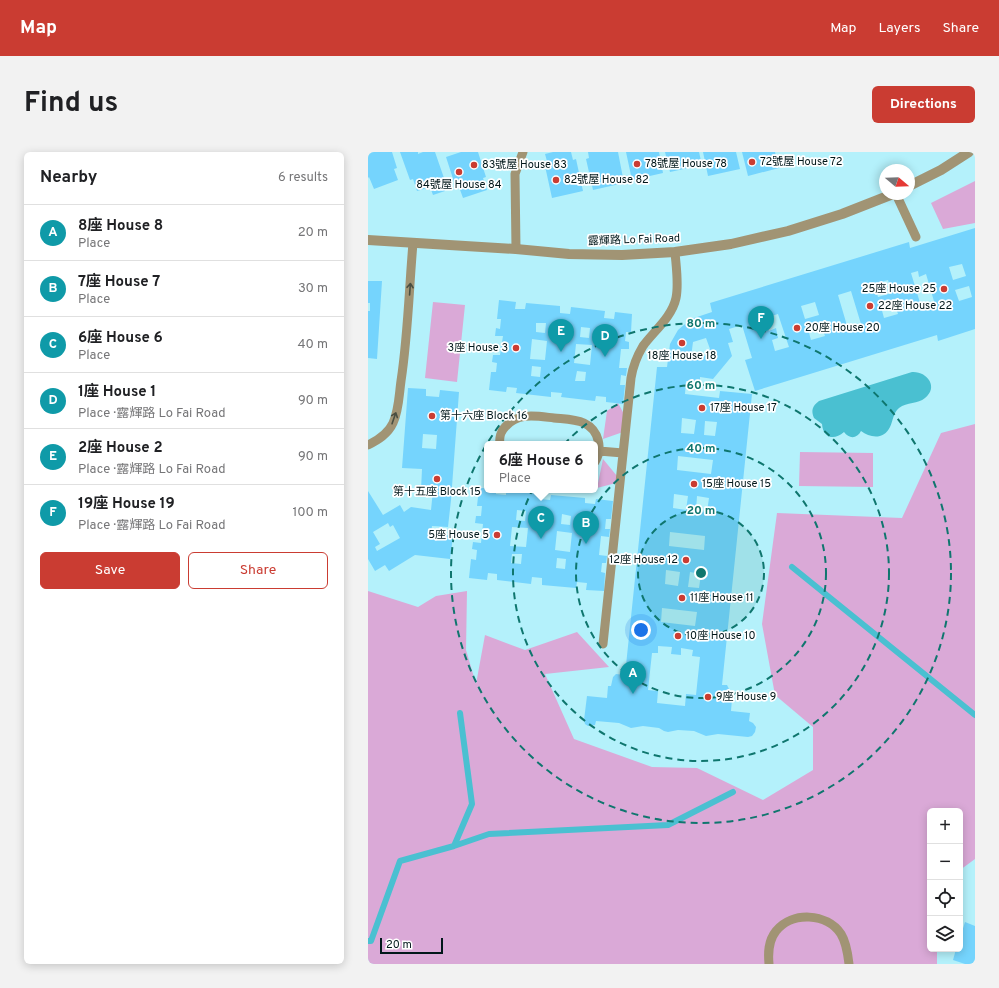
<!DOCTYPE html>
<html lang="en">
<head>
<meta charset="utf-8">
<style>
  :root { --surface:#fff; --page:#f2f2f2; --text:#202124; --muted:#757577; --line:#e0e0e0; --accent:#ca3c32 }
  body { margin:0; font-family:Overpass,"Noto Sans TC",sans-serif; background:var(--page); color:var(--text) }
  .controls { position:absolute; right:12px; bottom:12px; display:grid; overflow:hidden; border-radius:6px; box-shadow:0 2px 10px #0003 }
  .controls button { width:36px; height:36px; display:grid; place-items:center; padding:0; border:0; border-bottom:1px solid var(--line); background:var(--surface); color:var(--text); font:20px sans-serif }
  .compass { position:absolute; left:511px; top:12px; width:36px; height:36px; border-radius:50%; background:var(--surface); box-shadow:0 2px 10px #0003; rotate:109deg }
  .scale { position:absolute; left:12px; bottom:10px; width:63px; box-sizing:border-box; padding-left:4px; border:2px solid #01171a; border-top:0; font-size:11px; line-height:14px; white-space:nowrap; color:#01171a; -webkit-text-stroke:3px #fff; paint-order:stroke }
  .you { position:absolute; left:273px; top:478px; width:14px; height:14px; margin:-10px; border:3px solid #fff; border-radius:50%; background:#1a73e8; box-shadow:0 0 0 6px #1a73e833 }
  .badge { display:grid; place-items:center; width:26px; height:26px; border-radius:50%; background:var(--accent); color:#fff; font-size:13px; font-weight:700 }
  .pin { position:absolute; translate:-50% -33px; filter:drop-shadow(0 1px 2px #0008) }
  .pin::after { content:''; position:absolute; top:21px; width:14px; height:12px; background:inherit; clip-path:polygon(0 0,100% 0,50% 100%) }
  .popup { position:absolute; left:116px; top:289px; width:114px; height:52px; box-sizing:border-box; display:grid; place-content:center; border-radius:6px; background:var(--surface); filter:drop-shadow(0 1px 3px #0005); font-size:13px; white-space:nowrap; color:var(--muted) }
  .popup b { font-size:15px; color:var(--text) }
  .popup::after { content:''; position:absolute; left:50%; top:100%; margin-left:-8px; border:8px solid transparent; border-top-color:var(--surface) }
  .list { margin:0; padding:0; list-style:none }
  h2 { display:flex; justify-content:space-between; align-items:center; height:52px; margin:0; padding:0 16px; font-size:17px }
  h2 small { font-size:13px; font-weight:400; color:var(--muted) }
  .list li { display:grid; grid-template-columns:26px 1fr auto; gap:12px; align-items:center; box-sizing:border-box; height:56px; padding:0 16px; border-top:1px solid var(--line) }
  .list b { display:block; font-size:15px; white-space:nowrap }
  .list p { margin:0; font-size:13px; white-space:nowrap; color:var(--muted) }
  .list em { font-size:13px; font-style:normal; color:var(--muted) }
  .actions { display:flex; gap:8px; padding:12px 16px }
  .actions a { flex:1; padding:9px 0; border:1px solid var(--accent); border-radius:6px; text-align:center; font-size:14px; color:var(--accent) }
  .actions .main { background:var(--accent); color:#fff }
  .icon { flex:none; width:22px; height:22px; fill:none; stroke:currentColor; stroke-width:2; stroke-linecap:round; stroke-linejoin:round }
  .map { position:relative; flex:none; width:607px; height:812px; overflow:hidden; border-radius:6px }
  header { display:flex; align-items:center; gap:24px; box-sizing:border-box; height:56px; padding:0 20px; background:var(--accent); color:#fff }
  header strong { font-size:19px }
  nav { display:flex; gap:22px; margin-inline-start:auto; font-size:14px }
  .intro { display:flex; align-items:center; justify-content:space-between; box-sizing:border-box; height:96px; padding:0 24px }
  h1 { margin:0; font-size:28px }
  .button { padding:10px 18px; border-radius:6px; background:var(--accent); color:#fff; font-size:14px; font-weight:700 }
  main { display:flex; gap:24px; padding:0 24px }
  aside { flex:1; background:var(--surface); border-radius:6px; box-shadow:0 2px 10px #0003 }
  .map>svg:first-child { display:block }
</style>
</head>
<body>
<header>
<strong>Map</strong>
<nav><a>Map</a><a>Layers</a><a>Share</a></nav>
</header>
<div class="intro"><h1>Find us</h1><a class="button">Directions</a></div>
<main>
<aside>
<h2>Nearby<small>6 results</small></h2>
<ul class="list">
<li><span class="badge" style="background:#0f9aa8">A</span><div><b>8座 House 8</b><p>Place</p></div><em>20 m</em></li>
<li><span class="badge" style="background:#0f9aa8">B</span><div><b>7座 House 7</b><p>Place</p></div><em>30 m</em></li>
<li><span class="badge" style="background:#0f9aa8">C</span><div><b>6座 House 6</b><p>Place</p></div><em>40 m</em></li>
<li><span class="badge" style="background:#0f9aa8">D</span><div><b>1座 House 1</b><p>Place · 露輝路 Lo Fai Road</p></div><em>90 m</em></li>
<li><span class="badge" style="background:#0f9aa8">E</span><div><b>2座 House 2</b><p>Place · 露輝路 Lo Fai Road</p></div><em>90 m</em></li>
<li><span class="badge" style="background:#0f9aa8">F</span><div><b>19座 House 19</b><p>Place · 露輝路 Lo Fai Road</p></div><em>100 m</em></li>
</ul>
<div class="actions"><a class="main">Save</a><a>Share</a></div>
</aside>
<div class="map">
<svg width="607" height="812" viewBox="0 0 607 812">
  <rect width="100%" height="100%" fill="#b4f1fb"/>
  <path fill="#daa9d7" d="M607,29V71L575,77L563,51Z
    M65,150L97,153L89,230L57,226Z
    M250,251L256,262L255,280L235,287L239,259Z
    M607,272V707L592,718V659H562V797H569V812H0V439L50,455L68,444L99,439L98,498L108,532L117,483L157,498L209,480L241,515L177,522L206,587L284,615L329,616L395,648L445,618V575L407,543L394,472L409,361L534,366L573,281Z
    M432,300L505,301V335L431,334Z
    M235,307L249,324L248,331L229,336Z"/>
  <path fill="#4ac0d1" d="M544,220C559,219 571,235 557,246C550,252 539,250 531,256C525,261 525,269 522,275C516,288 502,286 493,279C489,287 481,287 476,280C466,289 455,286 454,272L446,266C443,259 444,254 451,249Z"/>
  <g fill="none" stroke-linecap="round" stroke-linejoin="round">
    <path stroke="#4ac0d1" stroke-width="6" d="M424,415L607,563
      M86,694L121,682L300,673L365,640
      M0,789H3L32,709L86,694L104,652L92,561"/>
  </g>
  <path fill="#75d4fd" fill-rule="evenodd" d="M0,0H24L29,16L26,17L30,28L6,37L1,25L0,26Z
    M32,0H50V2L55,0H67L76,26L73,27L77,39L65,43L62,35L49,39L45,27L42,28Z
    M93,0H110L118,25L115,26L119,38L95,46L91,35L88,36L78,5Z
    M185,0H203L205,8L208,7L215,39L184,46L177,14L180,13L177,2Z
    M220,0H250L256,31L225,38L218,7L221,6Z
    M258,0H291L295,21L264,28Z
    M297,0H331L334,13L302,20Z
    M335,0H368L372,17L340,24Z
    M374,0H407L411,16L380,24Z
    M607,76V177L570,189L569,183L387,239L377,208L384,206L374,173L361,177L365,190L360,191L364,204L345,227L332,225V230L318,229L317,242L351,246L352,239L384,242L354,533H359L361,537L362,546L364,547L363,559L382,561L381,569L385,571L388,575L387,580L384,584L380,585L350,582L338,584L326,579L310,578L300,580L296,579L291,576L275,574L263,576L251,571L228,569L227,573L220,574L217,572L216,568L219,544L239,546L240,534H243L245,525L248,522L257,523L289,215H299L302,192L310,178L323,167L344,160L342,151L541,90L542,96ZM594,112L598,124L585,128L581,115ZM550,119L551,125L558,122L568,156L561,158L559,152L553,154L543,121ZM520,128L524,141L510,145L506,132ZM601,134L604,145L591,149L587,138ZM483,139L493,172L480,177L470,143ZM447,150L451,163L437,167L433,154ZM526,150L530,162L516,166L513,155ZM410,162L421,195L407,199L404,188L410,186L408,176L401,179L397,166ZM453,173L457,184L443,188L440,177ZM338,186L342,197L335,206L323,205L325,190ZM314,266L328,268L326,282L313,281ZM337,269L349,270L347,284L336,283ZM310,304L345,308L343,322L309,318ZM306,342L320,344L318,358L305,356ZM329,344L341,346L339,360L328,359ZM302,380L337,384L336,398L301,394ZM298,418L312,420L310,434L297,432ZM322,420L333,422L331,436L320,435ZM294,456L329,460L327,474L293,470ZM290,494L304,495L303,502L313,503V496L325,498L324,504L332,505L328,543L318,542L317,554L289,551L290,539L280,538L284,501H290Z
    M0,129H14L9,207L0,206V159H2V151H0Z
    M131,148L148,150L147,157H157L158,151L192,154V161L202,162L203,155L237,159L236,166L246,167L247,160L264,162L263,180H258L257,189L261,190V197H253L251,216H259L258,224L253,223L252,233H257L255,252L238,250V245L228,244L227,249L193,245L194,241L183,240V245L148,241L149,236L139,235L138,240L121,238L123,220H128L129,211L124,210L125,203H132L135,184H127L128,176L132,177L133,167H129ZM168,171H178L177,181L168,180ZM213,175L222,176L221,186L212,185ZM164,187L179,189L177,208L162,207ZM208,192L224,193L222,213L206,211ZM164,214L173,215L172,225L163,224ZM209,219L218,220L217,229H207Z
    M40,236L58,237V244L71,245L72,238L91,240L83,348L80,375L64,374L63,381L85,384L82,407L47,403L21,419L17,413L7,419L0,407V339L15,363L32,353L36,360L43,355L63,358L65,338H53L54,317L34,316ZM55,282L69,283L68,297L54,296ZM20,371L22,375L25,373L32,386L9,399L7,395L12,392L5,380Z
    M111,336H119V338H128V342L138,343V338L173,342L172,347L182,348L183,343L217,346V351L227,352L228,347L245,349L243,367H238L237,377H242L241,385L233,384L231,403L239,404L238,411H234L233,420L237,421L236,439L218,438L219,431L209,430L208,436L174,433V426L164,425L163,432L129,428V422L120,421L119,428L101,426L103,407L108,408L109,398L104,397L105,390L113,391L115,372L107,371L108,364H113L114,354H109ZM149,358L158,359L157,369L148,368ZM194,362L203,364L202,373L193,372ZM144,375L160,376L158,395L142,394ZM189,379L204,381L202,400L187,398ZM144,402H154L153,412L143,411ZM189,406L198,407L197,417L188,416Z
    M597,770L607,774V812H597L585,808L588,797H592V786Z"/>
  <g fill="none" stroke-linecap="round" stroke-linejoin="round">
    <path stroke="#a19474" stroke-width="9" d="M528,42L548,85
      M148,97L147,22L155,0
      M132,292C131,286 133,279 137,275C150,260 168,264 186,266C195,267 207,267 216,271C231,278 235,297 227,310
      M0,293C10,288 20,282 25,271C31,258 31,243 33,229C40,183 41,137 45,91
      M231,299L255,301
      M235,492L263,226C265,214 269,204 275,194C286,179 304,165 308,146C311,132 308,114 307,100
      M401,812C400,801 400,789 408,779C424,759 459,761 473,782C478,790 480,803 481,812"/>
    <path stroke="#a19474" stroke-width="10" d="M541,34L573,18L601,0
      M0,88L148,97L201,102L254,103L307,100L363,92L420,79L474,62L525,42"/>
  </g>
  <defs><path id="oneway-shaft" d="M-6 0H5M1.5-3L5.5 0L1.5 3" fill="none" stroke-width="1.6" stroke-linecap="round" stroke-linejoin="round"/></defs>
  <g stroke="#494f42">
    <use href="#oneway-shaft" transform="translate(42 137) rotate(-86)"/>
    <use href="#oneway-shaft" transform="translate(26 266) rotate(-71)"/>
  </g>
  <circle cx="333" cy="421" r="63" fill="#0f766e" fill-opacity=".12"/>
  <g fill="none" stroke="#0f766e" stroke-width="2" stroke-dasharray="7 5">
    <circle cx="333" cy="421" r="63"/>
    <circle cx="333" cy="421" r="125"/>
    <circle cx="333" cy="421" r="188"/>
    <circle cx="333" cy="421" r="250"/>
  </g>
  <g fill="#ca3c32" stroke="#fff" stroke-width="1.5">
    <circle cx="384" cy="10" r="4"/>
    <circle cx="269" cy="12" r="4"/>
    <circle cx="106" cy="13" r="4"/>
    <circle cx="91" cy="20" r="4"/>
    <circle cx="188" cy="28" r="4"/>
    <circle cx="576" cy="137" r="4"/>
    <circle cx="502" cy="154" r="4"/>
    <circle cx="429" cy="176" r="4"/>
    <circle cx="314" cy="191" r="4"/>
    <circle cx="148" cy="196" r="4"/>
    <circle cx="334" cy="256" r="4"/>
    <circle cx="64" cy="264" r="4"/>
    <circle cx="69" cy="327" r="4"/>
    <circle cx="326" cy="332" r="4"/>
    <circle cx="129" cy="383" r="4"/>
    <circle cx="318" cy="408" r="4"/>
    <circle cx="314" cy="446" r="4"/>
    <circle cx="310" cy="484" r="4"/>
    <circle cx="340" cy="545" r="4"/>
  </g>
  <g text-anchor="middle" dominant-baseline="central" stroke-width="3.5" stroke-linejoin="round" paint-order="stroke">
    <g font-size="11" fill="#01171a" stroke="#fff" text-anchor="start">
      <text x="392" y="10">72號屋 House 72</text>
      <text x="277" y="12">78號屋 House 78</text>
      <text x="114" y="13">83號屋 House 83</text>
      <text x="196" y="28">82號屋 House 82</text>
      <text x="91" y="33" text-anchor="middle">84號屋 House 84</text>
      <text x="568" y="137" text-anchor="end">25座 House 25</text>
      <text x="510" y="154">22座 House 22</text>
      <text x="437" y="176">20座 House 20</text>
      <text x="140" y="196" text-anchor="end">3座 House 3</text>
      <text x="314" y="204" text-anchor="middle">18座 House 18</text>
      <text x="342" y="256">17座 House 17</text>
      <text x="72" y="264">第十六座 Block 16</text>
      <text x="334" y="332">15座 House 15</text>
      <text x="69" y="340" text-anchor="middle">第十五座 Block 15</text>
      <text x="121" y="383" text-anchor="end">5座 House 5</text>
      <text x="310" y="408" text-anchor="end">12座 House 12</text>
      <text x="322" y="446">11座 House 11</text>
      <text x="318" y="484">10座 House 10</text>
      <text x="348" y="545">9座 House 9</text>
    </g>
    <g font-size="11" fill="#01171a" stroke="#fff">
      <text transform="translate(266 88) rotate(-2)">露輝路 Lo Fai Road</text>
    </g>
  </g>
  <circle cx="333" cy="421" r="6" fill="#0f766e" stroke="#fff" stroke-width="2"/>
  <g font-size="12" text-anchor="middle" font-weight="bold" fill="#0f766e" stroke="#fff" stroke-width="3.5" stroke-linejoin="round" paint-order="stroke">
    <text x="333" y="175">80 m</text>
    <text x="333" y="237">60 m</text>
    <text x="333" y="300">40 m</text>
    <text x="333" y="362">20 m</text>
  </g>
</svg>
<div class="controls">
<button>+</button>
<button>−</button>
<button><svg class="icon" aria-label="locate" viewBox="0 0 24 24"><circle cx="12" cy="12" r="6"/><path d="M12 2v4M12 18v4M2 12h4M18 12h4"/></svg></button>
<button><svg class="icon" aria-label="layers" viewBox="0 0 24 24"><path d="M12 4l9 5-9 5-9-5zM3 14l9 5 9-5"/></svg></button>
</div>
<svg class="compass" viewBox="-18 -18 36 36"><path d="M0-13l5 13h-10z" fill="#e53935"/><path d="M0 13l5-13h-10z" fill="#757577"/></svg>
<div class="scale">20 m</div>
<div class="you"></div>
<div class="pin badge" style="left:265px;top:542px;background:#0f9aa8">A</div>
<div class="pin badge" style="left:218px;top:392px;background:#0f9aa8">B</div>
<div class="pin badge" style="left:173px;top:387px;background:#0f9aa8">C</div>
<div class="popup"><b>6座 House 6</b>Place</div>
<div class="pin badge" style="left:237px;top:205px;background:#0f9aa8">D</div>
<div class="pin badge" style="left:193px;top:200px;background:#0f9aa8">E</div>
<div class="pin badge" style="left:393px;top:187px;background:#0f9aa8">F</div>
</div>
</main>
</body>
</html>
